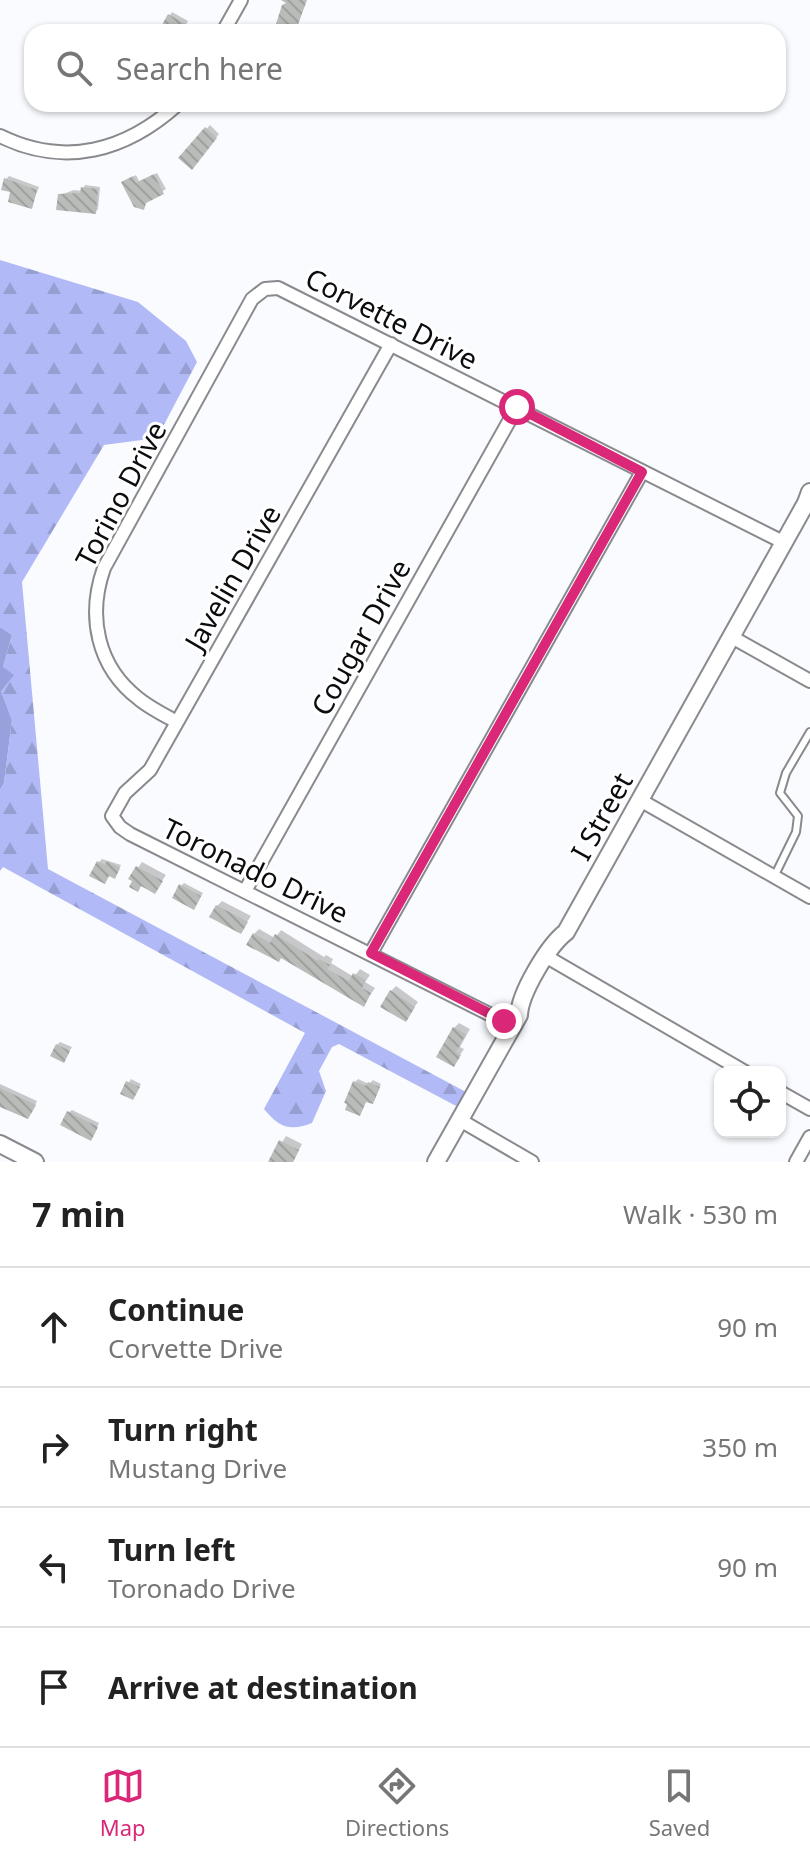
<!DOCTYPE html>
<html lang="en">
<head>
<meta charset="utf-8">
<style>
  :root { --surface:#fff; --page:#f6f6f6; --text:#222; --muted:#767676; --line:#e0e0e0; --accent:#db2777 }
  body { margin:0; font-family:"Noto Sans",sans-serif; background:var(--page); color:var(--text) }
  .controls { position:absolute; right:24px; bottom:24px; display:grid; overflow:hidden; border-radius:16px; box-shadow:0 2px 6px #0004 }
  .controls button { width:72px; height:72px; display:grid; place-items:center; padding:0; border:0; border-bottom:2px solid var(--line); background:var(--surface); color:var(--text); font:40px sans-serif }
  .stop { position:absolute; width:24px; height:24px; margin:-18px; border:6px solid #db2777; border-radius:50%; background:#fff }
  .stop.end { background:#db2777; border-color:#fff; box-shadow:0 2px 8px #0008 }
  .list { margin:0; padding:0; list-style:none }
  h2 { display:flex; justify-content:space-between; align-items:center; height:104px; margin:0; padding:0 32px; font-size:34px }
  h2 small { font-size:26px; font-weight:400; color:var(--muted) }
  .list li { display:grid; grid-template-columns:52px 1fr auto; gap:24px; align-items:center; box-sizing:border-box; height:120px; padding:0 32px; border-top:2px solid var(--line) }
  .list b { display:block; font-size:30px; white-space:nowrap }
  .list p { margin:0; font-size:26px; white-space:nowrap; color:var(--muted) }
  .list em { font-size:26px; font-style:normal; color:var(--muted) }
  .icon { flex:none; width:44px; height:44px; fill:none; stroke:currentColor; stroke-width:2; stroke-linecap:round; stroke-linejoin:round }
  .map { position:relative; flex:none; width:810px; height:1162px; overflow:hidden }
  .search { position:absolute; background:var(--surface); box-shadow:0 2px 6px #0004; left:24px; right:24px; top:24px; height:88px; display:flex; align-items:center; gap:20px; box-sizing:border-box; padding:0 28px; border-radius:24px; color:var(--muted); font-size:30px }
  .sheet { height:584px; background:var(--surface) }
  nav { display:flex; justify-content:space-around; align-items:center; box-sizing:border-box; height:112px; border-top:2px solid var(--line); background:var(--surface); font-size:22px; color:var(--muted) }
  nav a { display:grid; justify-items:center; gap:4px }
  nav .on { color:var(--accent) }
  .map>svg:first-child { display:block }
</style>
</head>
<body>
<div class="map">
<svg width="810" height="1162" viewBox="0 0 810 1162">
  <defs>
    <pattern id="forest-firs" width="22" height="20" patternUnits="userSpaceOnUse" patternTransform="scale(2)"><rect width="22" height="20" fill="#b1baf6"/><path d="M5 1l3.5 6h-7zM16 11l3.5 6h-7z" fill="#979fd2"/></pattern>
    <pattern id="building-back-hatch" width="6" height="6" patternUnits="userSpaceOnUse" patternTransform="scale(2)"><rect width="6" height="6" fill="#b9bcb9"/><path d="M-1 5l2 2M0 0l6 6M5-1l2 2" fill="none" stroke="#9ea09e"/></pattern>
  </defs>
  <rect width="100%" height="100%" fill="#fafbfe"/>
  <path fill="url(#forest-firs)" d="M0,260L138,302L186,341L197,362L157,438L104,445L22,582L48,869L466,1092L458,1107L339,1044L332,1047L319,1071L326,1091L312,1123C289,1132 279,1127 264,1109L305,1033L3,867L0,871V790L4,783L12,720L1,691L3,667L12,635L0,627Z"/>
  <path fill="#99a1dc" d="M0,627L12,635L3,667L14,675L1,691L12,720L4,783L0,790Z"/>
  <path fill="#0003" d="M172,12L188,21L182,32H160Z
    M77,104H92L80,110Z
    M210,125L219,134L195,164L181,157Z
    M157,173L166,189L148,200L143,208L123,182L136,175L139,181Z
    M9,176L39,187L31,207L6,179Z
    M85,185L100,187L98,209L95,212L60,195L74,190L82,191Z
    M102,859L121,865L117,873L110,874L105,882L99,862Z
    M142,862L166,875L155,891L131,878Z
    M184,883L203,893L197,904L181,886Z
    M222,901L251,916L240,932L217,906Z
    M259,929L275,938L281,930L324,957L326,955L333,959L331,963L354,977L360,969L370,975L365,982L375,988L364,1004L254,934Z
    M396,986L418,1002L406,1019L391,991Z
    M459,1023L470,1029L460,1047L464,1049L454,1064V1028Z
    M60,1042L72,1047L64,1060L57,1045Z
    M131,1079L141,1084L133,1098L123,1093Z
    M358,1079L369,1084L373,1080L381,1084L375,1099L372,1102L367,1100L360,1114L355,1082Z
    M0,1084L37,1101L31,1114L0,1102Z
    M72,1110L99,1123L94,1135L69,1112Z
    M286,1136L302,1144L293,1162H270Z"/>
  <path fill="url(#building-back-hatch)" d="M281,0H307L296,30L276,24L282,5L286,3Z
    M168,14L187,25L183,32H158Z
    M205,127L217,138L192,170L178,158Z
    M154,174L164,194L146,203L144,210L134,207L121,182L133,176L136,183Z
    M4,178L37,190L32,209L8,202L10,192L1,190Z
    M81,187L98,189L96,214L56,210L58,194L80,193Z
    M97,861L105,865L107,861L120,868L115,879L109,876L105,884L89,876Z
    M136,866L163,881L155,894L141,886L138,892L129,887L132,881L128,879Z
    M179,884L201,896L194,910L172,898Z
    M216,905L248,922L241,934L209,917Z
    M253,933L270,943L275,934L318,961L319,959L330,965L327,969L349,981L353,973L366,980L362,988L371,993L364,1007L281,958L279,962L246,945Z
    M390,990L415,1007L406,1022L380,1007Z
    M453,1027L466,1034L456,1052L461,1055L454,1067L436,1057Z
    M56,1044L70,1051L64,1063L50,1056Z
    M126,1081L140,1087L133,1100L120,1094Z
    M353,1081L366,1086L368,1082L380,1087L373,1104L366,1102L360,1116L345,1110L347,1104L344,1103Z
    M0,1088L36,1105L28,1119L0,1107Z
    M67,1111L98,1127L91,1141L60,1125Z
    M279,1140L299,1150L293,1162H268Z"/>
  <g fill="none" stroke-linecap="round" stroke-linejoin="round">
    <g stroke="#898a8d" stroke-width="10">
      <path id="service" d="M774,877L796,832L798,816L780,793L786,773L810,732"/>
    </g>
    <g stroke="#898a8d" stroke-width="16">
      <path id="minor" d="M223,32L241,0
        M0,136C65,168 126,151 178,104
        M730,636L810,681
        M177,722C164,715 150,708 139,699C97,667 87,616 104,568L252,299L265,289L278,288L785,543
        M640,800L810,897
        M112,816L125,793L150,770L391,344
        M112,816L120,827L130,834L513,1026
        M245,891L517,407
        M371,953L642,472
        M547,957L745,1072
        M780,1092L810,1109
        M460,1120L532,1162
        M796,1162L810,1137"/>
    </g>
    <g stroke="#898a8d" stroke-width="20">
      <path id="tertiary" d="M0,1144L35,1162
        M436,1162L519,1015C520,993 548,946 566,932L806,503L810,492"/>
    </g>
    <use href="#service" stroke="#fff" stroke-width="6"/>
    <use href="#minor" stroke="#fff" stroke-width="12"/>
    <use href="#tertiary" stroke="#fff" stroke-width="16"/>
  </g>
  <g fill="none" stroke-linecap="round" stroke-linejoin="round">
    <path stroke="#db2777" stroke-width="10" d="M504,1021L371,953L642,472L517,407"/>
  </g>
  <g text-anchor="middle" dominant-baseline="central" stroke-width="6" stroke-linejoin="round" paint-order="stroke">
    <g font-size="28" fill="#0b0c0d" stroke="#fff">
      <text transform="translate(392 318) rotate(27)">Corvette Drive</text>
      <text transform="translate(120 494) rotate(-62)">Torino Drive</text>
      <text transform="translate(232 577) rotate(-60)">Javelin Drive</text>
      <text transform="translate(360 637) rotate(-61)">Cougar Drive</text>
      <text transform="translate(601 816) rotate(-61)">I Street</text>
      <text transform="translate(256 870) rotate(26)">Toronado Drive</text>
    </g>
  </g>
</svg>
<div class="controls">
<button><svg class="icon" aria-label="locate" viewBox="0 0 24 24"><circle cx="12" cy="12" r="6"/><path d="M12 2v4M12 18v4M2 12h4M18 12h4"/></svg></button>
</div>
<div class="stop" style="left:517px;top:407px"></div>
<div class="stop end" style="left:504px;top:1021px"></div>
<div class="search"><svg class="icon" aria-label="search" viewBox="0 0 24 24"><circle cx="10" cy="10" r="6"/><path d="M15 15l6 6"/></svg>Search here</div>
</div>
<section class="sheet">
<h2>7 min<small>Walk · 530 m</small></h2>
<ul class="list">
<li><svg class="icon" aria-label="ahead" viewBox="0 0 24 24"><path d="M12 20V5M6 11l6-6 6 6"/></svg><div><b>Continue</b><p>Corvette Drive</p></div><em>90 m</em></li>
<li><svg class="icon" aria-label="right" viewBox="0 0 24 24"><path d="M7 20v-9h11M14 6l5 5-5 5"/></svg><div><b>Turn right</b><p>Mustang Drive</p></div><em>350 m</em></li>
<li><svg class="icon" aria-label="left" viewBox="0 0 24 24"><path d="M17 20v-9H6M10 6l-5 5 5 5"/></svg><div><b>Turn left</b><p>Toronado Drive</p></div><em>90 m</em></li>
<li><svg class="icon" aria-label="arrive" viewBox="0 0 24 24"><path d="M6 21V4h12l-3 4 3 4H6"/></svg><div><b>Arrive at destination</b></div></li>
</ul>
</section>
<nav>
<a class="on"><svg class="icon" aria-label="map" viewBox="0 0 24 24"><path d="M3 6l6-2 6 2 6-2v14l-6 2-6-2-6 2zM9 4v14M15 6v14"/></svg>Map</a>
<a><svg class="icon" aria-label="directions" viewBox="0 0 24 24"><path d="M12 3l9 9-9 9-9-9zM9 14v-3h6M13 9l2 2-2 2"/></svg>Directions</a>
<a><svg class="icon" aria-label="saved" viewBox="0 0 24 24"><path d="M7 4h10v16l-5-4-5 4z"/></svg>Saved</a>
</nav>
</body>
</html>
